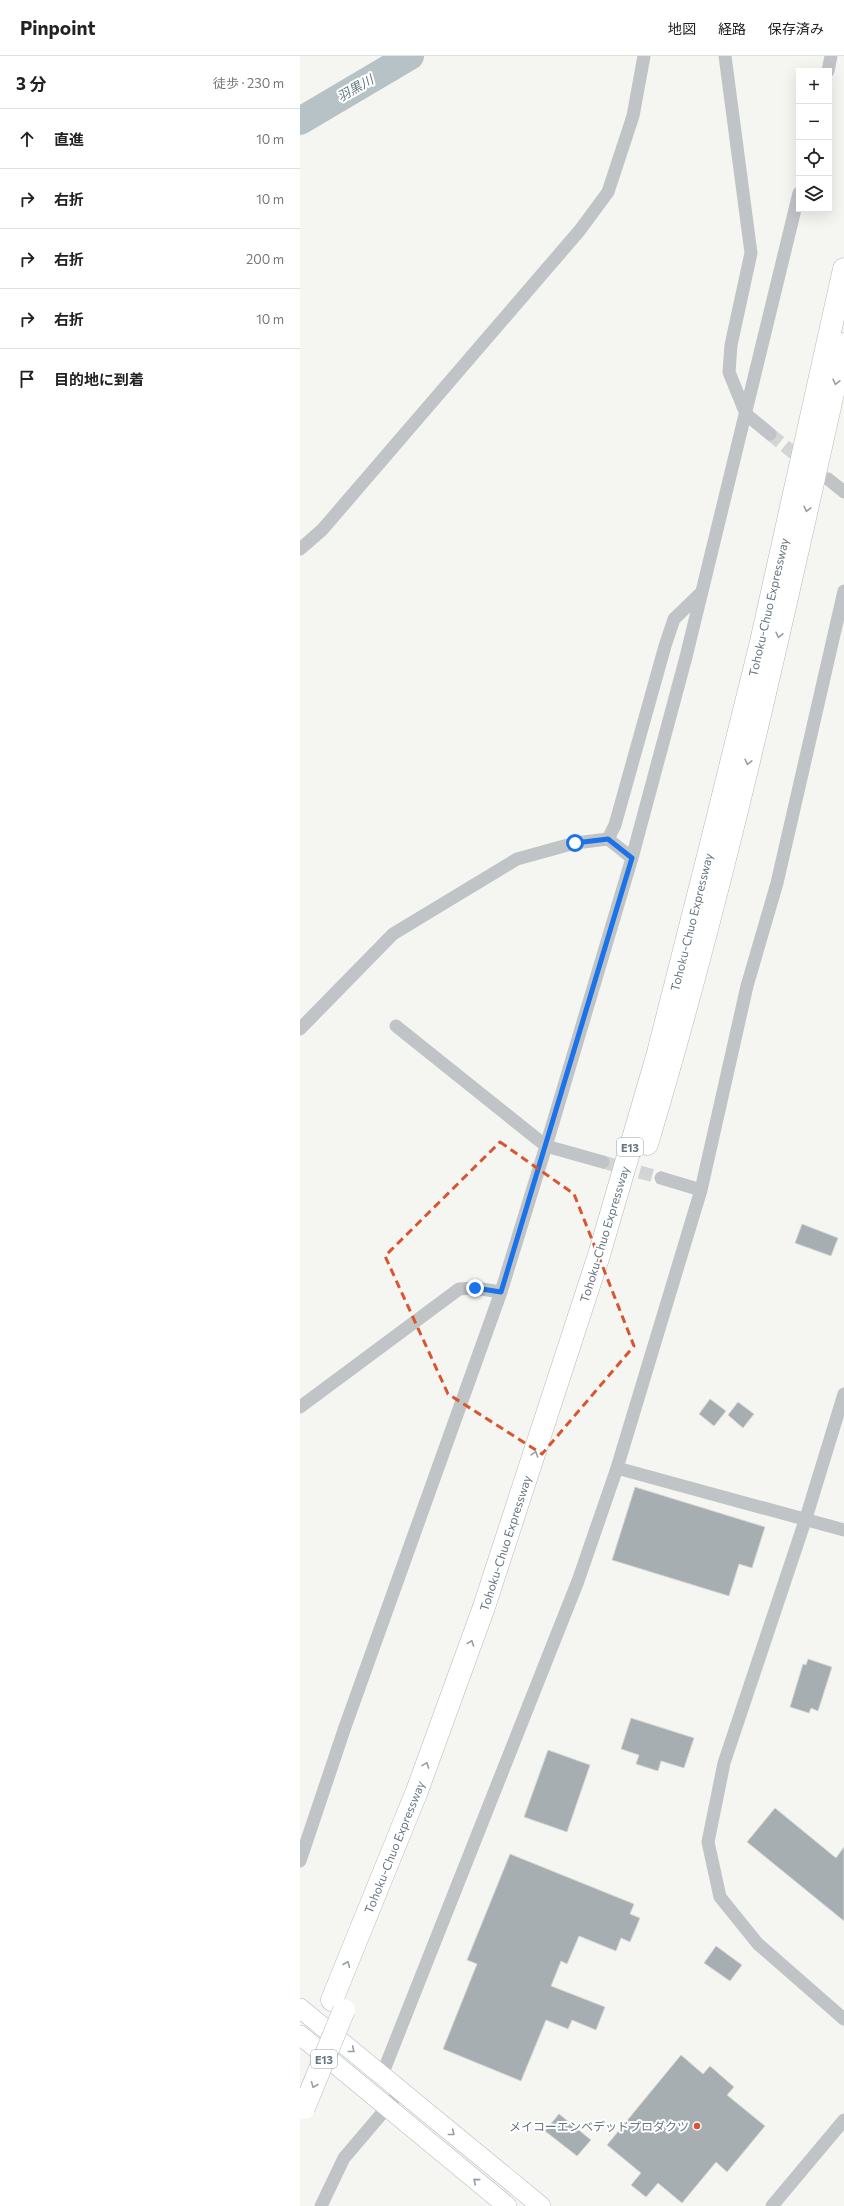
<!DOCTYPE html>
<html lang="ja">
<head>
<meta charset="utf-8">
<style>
  :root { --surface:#fff; --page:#f6f6f6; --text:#222; --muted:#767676; --line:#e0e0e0 }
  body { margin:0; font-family:Commissioner,"Noto Sans JP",sans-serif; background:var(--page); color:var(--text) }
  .controls { position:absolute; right:12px; top:12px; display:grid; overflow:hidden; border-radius:0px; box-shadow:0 4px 16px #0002 }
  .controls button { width:36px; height:36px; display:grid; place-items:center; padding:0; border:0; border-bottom:1px solid var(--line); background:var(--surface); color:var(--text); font:20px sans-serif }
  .stop { position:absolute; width:12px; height:12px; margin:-9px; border:3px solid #1a73e8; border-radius:50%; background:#fff }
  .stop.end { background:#1a73e8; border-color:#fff; box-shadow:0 1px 4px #0008 }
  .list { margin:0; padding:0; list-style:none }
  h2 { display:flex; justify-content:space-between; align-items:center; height:52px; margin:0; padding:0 16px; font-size:17px }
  h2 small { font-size:13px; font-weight:400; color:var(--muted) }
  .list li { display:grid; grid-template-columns:26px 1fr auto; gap:12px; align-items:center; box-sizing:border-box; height:60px; padding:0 16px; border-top:1px solid var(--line) }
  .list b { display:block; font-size:15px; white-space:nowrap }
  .list em { font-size:13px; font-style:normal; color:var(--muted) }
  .icon { flex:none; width:22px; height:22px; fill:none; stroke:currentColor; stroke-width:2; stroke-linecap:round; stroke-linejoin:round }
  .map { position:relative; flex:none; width:544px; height:2150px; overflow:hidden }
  header { display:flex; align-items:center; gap:24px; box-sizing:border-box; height:56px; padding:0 20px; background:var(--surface); border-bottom:1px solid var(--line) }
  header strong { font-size:19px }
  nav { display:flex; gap:22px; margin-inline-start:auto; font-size:14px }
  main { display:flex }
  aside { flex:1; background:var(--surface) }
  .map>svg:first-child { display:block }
</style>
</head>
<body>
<header>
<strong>Pinpoint</strong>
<nav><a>地図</a><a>経路</a><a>保存済み</a></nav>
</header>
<main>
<aside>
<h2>3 分<small>徒歩 · 230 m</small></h2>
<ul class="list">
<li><svg class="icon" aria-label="ahead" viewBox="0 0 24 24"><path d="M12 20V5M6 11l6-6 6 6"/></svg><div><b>直進</b></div><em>10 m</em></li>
<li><svg class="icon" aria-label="right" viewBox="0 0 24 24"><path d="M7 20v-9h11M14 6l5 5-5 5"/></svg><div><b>右折</b></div><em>10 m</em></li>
<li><svg class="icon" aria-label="right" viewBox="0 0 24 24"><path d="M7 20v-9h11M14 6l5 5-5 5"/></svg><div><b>右折</b></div><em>200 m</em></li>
<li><svg class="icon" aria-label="right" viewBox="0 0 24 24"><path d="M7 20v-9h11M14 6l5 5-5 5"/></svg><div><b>右折</b></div><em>10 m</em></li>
<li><svg class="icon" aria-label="arrive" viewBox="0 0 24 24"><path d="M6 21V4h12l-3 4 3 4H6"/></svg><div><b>目的地に到着</b></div></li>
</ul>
</aside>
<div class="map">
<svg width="544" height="2150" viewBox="0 0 544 2150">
  <rect width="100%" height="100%" fill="#f5f5f2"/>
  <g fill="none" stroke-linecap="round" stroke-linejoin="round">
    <path stroke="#b7c2c6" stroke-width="28" d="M0,65L110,0"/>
  </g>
  <path fill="#a6aeb2" stroke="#d6d6d4" d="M502,1168L538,1182L531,1200L495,1187Z
    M410,1343L426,1355L414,1370L399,1358Z
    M438,1346L454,1358L443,1372L428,1359Z
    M335,1431L465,1471L452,1512L439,1508L429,1540L312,1504Z
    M508,1603L532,1611L518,1655L511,1652L509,1657L490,1651L503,1608L506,1609Z
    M331,1662L394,1682L384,1712L361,1705L358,1715L336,1708L339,1699L321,1693Z
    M248,1694L290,1709L267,1776L224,1761Z
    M475,1752L536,1802L544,1791V1865L447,1786Z
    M210,1798L334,1848L330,1858L340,1862L330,1886L321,1882L316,1895L279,1880L267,1908L261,1905L251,1930L305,1951L296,1974L272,1964L268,1973L246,1964L221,2025L143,1993L177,1908L167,1904Z
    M416,1890L442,1909L430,1925L404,1907Z
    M381,1999L403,2018L410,2010L434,2031L427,2039L465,2070L427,2116L416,2106L382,2147L358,2127L346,2141L331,2129L341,2117L307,2089Z
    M259,2058L291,2084L277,2100L245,2075Z"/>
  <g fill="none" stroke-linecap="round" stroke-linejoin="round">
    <path stroke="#d1d5d6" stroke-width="13" stroke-dasharray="13 6" stroke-linecap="butt" d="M470,378L506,407
      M303,1106L361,1122"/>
    <g stroke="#b3b8bb" stroke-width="20">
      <path id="secondary" d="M0,1952L241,2150
        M0,1979L207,2150"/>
    </g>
    <g stroke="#b5b8bb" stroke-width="23">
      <path id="highway" d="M347,1088C426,825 484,556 544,288
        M32,1944L117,1735L184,1551L299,1199L358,997L409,796L461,586L544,213"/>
    </g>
    <path stroke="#c0c4c7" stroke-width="13" d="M425,0L451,197L431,289L429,316L446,358L470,378
      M528,15L531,0
      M528,423L544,436
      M0,493L22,474L280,174L308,136L333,60L344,0
      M308,783L315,769L365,590L374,563L402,536
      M96,970L246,1090L303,1106
      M0,973L93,878L217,803L275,787L308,783L332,802
      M361,1122L401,1134
      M544,1338L506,1462L424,1707L408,1786L420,1841L458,1888L544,1963
      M0,1351L159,1233L175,1232L201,1236
      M317,1412L544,1474
      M0,1805L45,1671L201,1236L246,1090L332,802L386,601L499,137
      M82,2019L278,1525L317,1412L401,1134L447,930L477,827L544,535
      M21,2150L44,2102L101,2035
      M472,2150L544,2064"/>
    <use href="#secondary" stroke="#fff" stroke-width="19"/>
    <use href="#highway" stroke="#fff" stroke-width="22"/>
    <g stroke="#b5b8bb" stroke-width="23" stroke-linecap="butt">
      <path id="highway-bridge" d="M4,2052L44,1954"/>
    </g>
    <use href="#highway-bridge" stroke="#fff" stroke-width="22"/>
  </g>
  <defs><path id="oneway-chevron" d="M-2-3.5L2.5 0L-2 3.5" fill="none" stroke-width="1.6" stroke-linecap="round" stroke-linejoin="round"/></defs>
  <g stroke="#949ea7">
    <use href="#oneway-chevron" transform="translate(536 326) rotate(103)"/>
    <use href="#oneway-chevron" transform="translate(507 453) rotate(103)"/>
    <use href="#oneway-chevron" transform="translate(479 579) rotate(103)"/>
    <use href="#oneway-chevron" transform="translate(448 706) rotate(104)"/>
    <use href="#oneway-chevron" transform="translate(235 1398) rotate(-72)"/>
    <use href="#oneway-chevron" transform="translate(171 1587) rotate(-70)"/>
    <use href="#oneway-chevron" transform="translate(126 1709) rotate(-70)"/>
    <use href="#oneway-chevron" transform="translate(47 1908) rotate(-68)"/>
    <use href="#oneway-chevron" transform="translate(52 1994) rotate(39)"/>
    <use href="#oneway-chevron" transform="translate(14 2029) rotate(112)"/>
    <use href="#oneway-chevron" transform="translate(152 2077) rotate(39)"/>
    <use href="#oneway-chevron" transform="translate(176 2125) rotate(-140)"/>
  </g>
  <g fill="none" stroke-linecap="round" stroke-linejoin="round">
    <path stroke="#1a73e8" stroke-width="5" d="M175,1232L201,1236L332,802L308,783L275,787"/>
  </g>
  <path fill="none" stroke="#d8552f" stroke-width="3" stroke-dasharray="8 5" stroke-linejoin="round" d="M200,1086L274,1138L334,1290L242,1398L148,1338L85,1200Z"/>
  <circle fill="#d8552f" stroke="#fff" stroke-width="1.5" cx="397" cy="2070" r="4"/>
  <g text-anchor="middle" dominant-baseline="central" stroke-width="4" stroke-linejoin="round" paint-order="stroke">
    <g fill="#fff" stroke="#949ea7" stroke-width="1">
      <rect x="317" y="1082" width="26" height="18" rx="3"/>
      <rect x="11" y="1994" width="26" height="18" rx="3"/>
    </g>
    <g font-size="11" font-weight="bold" fill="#667581">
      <text x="330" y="1091">E13</text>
      <text x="24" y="2003">E13</text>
    </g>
    <g font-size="12" fill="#667581" stroke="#fff">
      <text transform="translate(468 551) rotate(-77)">Tohoku-Chuo Expressway</text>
      <text transform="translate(391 866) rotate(-76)">Tohoku-Chuo Expressway</text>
      <text transform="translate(304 1178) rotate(-73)">Tohoku-Chuo Expressway</text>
      <text transform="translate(205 1487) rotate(-72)">Tohoku-Chuo Expressway</text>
      <text transform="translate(94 1791) rotate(-68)">Tohoku-Chuo Expressway</text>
    </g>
    <g font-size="12" fill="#667581" stroke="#fff" text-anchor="end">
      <text x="389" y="2070">メイコーエンベデッドプロダクツ</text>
    </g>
    <g font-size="13" font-style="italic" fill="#62777e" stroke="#fff">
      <text transform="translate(55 32) rotate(-30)">羽黒川</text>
    </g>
  </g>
</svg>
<div class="controls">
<button>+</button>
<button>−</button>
<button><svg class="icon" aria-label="locate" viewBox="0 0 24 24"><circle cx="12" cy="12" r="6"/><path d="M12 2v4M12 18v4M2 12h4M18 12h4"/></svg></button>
<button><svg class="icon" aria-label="layers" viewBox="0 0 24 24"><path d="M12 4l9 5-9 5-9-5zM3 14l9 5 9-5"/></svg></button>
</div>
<div class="stop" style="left:275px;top:787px"></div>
<div class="stop end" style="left:175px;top:1232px"></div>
</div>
</main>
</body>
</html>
